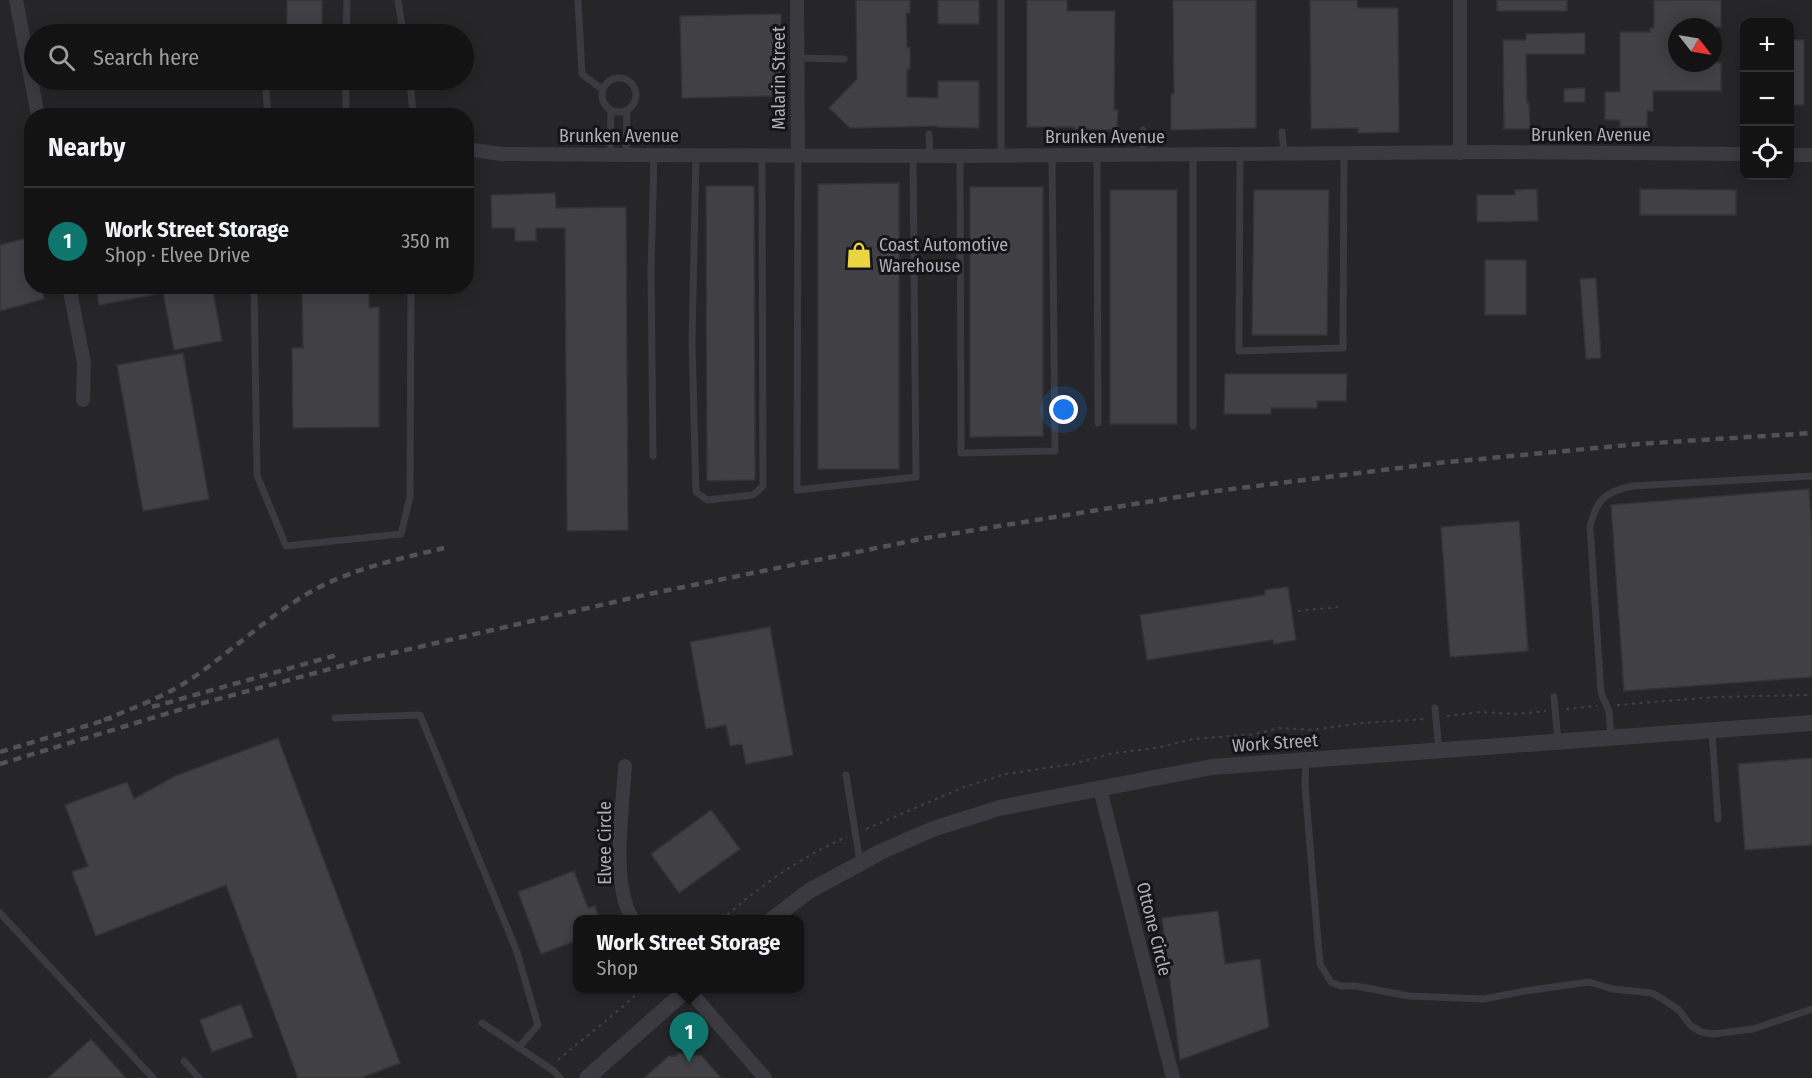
<!DOCTYPE html>
<html lang="en">
<head>
<meta charset="utf-8">
<style>
  :root { --surface:#141314; --page:#212022; --text:#f1f3f6; --muted:#9d9ea0; --line:#333234; --accent:#0f766e }
  body { margin:0; font-family:"Fira Sans Condensed",sans-serif; background:var(--page); color:var(--text) }
  .controls { position:absolute; right:18px; top:18px; display:grid; overflow:hidden; border-radius:12px; box-shadow:0 3px 15px #0003 }
  .controls button { width:54px; height:54px; display:grid; place-items:center; padding:0; border:0; border-bottom:2px solid var(--line); background:var(--surface); color:var(--text); font:30px sans-serif }
  .compass { position:absolute; left:1668px; top:18px; width:54px; height:54px; border-radius:50%; background:var(--surface); box-shadow:0 3px 15px #0003; rotate:121deg }
  .you { position:absolute; left:1064px; top:410px; width:21px; height:21px; margin:-15px; border:4px solid #fff; border-radius:50%; background:#1a73e8; box-shadow:0 0 0 9px #1a73e833 }
  .badge { display:grid; place-items:center; width:39px; height:39px; border-radius:50%; background:var(--accent); color:#fff; font-size:20px; font-weight:700 }
  .pin { position:absolute; translate:-50% -50px; filter:drop-shadow(0 2px 3px #0008) }
  .pin::after { content:''; position:absolute; top:32px; width:21px; height:18px; background:inherit; clip-path:polygon(0 0,100% 0,50% 100%) }
  .popup { position:absolute; left:573px; top:915px; width:231px; height:78px; box-sizing:border-box; display:grid; place-content:center; border-radius:12px; background:var(--surface); filter:drop-shadow(0 2px 4px #0005); font-size:20px; white-space:nowrap; color:var(--muted) }
  .popup b { font-size:22px; color:var(--text) }
  .popup::after { content:''; position:absolute; left:50%; top:100%; margin-left:-12px; border:12px solid transparent; border-top-color:var(--surface) }
  .list { margin:0; padding:0; list-style:none }
  h2 { display:flex; justify-content:space-between; align-items:center; height:78px; margin:0; padding:0 24px; font-size:26px }
  h2 small { font-size:20px; font-weight:400; color:var(--muted) }
  .list li { display:grid; grid-template-columns:39px 1fr auto; gap:18px; align-items:center; box-sizing:border-box; height:108px; padding:0 24px; border-top:2px solid var(--line) }
  .list b { display:block; font-size:22px; white-space:nowrap }
  .list p { margin:0; font-size:20px; white-space:nowrap; color:var(--muted) }
  .list em { font-size:20px; font-style:normal; color:var(--muted) }
  .icon { flex:none; width:33px; height:33px; fill:none; stroke:currentColor; stroke-width:2; stroke-linecap:round; stroke-linejoin:round }
  .map { position:relative; flex:none; width:1812px; height:1078px; overflow:hidden }
  .search { position:absolute; background:var(--surface); box-shadow:0 3px 15px #0003; left:24px; top:24px; width:450px; height:66px; display:flex; align-items:center; gap:15px; box-sizing:border-box; padding:0 21px; border-radius:33px; color:var(--muted); font-size:22px }
  .panel { position:absolute; background:var(--surface); box-shadow:0 3px 15px #0003; left:24px; top:108px; width:450px; height:186px; border-radius:24px }
  .map>svg:first-child { display:block }
</style>
</head>
<body>
<div class="map">
<svg width="1812" height="1078" viewBox="0 0 1812 1078">
  <rect width="100%" height="100%" fill="#1a191b"/>
  <path fill="#262528" fill-rule="evenodd" d="M0,0H1812V1078H0ZM1744,22H1790V176H1744ZM1677,27H1713V63H1677ZM34,34H464V80H34ZM32,116H466V286H32ZM578,920H800V988H578Z"/>
  <path fill="#414145" stroke="#343337" stroke-width="1.5" d="M287,0H322V34H287Z
    M856,0H910V13H906L907,48L910,47V69H907V97L938,98V81H979V128L938,127V126L850,128L829,108L857,79Z
    M938,0H979V24H938Z
    M1027,0H1067V11H1115L1114,110H1118L1117,130L1074,129V127H1027Z
    M1173,0H1256V128L1171,130V94H1174Z
    M1310,0H1357L1358,8H1398L1399,132L1358,133V128L1311,129Z
    M1497,0H1567V11H1497Z
    M1654,0H1721V27H1677V63H1721V91H1653V111H1647V127H1620V120H1605V92H1620V32H1650V28H1654Z
    M781,14V96L682,98L680,16Z
    M1585,33V54H1526L1527,103H1529L1530,129H1504L1503,40H1526V34Z
    M1790,40H1804V105H1790Z
    M1585,88V102H1564V89Z
    M899,183V469H818V184Z
    M706,186H754L755,480L707,481Z
    M970,187H1043V436L970,437Z
    M1537,189L1538,221L1477,222V195H1515V190Z
    M1640,189L1736,190V215H1640Z
    M1110,190H1177V424H1110Z
    M1254,190H1329L1327,335H1252Z
    M555,193L556,208L626,207L628,530L567,531L565,228H536V241H515V228H492L491,195Z
    M27,238L32,253V286H41L44,299L0,311V245Z
    M1485,260H1526V315H1485Z
    M1596,278L1601,358L1586,359L1580,279Z
    M96,286H212L222,341L174,350L163,293L99,305Z
    M302,286H369V308L379,307V427L293,428L292,348H303Z
    M183,353L209,499L143,511L117,365Z
    M1225,374H1347L1346,401H1317V408H1271V414H1224Z
    M1809,489L1812,533V677L1624,691L1611,505Z
    M1519,521L1528,651L1450,657L1441,527Z
    M1288,587L1296,640L1274,644L1273,640L1147,660L1140,615L1265,595V590Z
    M770,627L793,755L746,764L742,744L730,746L726,725L706,729L690,642Z
    M278,738L400,1063L361,1078H298L226,885L96,936L72,872L88,866L65,805L127,782L134,799L175,776Z
    M1812,758V845L1745,850L1738,764Z
    M711,810L740,849L679,893L651,854Z
    M574,871L588,908L595,906L600,920H578V940L541,954L518,892Z
    M1218,911L1225,964L1260,959L1269,1027L1180,1060L1162,918Z
    M241,1004L253,1037L212,1052L200,1020Z
    M91,1039L126,1078H48Z
    M677,1053L702,1056L721,1078H644L669,1056H677Z"/>
  <g fill="none" stroke-linecap="round" stroke-linejoin="round">
    <path stroke="#404147" stroke-width="2" stroke-dasharray="3 4.5" stroke-linecap="butt" d="M1298,611L1338,607
      M1617,705L1715,697L1812,695
      M1566,709L1597,706
      M1447,716L1480,712L1518,714L1546,711
      M866,829L964,787L1006,774L1073,764L1114,753L1156,748L1193,739L1255,734L1279,728L1312,730L1363,723L1426,719
      M722,920C756,888 804,855 847,837
      M558,1060L620,1009L643,988"/>
    <path stroke="#3b3a40" stroke-width="7" d="M398,0L403,34
      M578,0L582,74L603,90
      M1001,0V155
      M346,34L347,0
      M797,58L844,59
      M602 95a17 17 0 1 1 34 0a17 17 0 1 1-34 0Z
      M410,80L413,116
      M268,116L266,91L268,83L278,80
      M346,116V80
      M1282,132L1284,154
      M929,134L930,156
      M1240,154L1239,351L1343,348L1344,154
      M610,155L611,110
      M626,155L627,110
      M696,155L692,342L696,492L707,500L753,495L763,486L762,155
      M798,155L797,490L916,477L913,155
      M1097,155L1098,423
      M1142,155L1143,130
      M960,156L961,453L1055,451L1052,155
      M254,286L257,475L286,546L401,534L410,497L411,286
      M1193,426V155
      M653,456L651,270L654,155
      M1554,697L1558,742
      M1435,708L1439,751
      M335,718L420,715L517,952L538,1025L519,1047
      M1712,732L1718,819
      M1611,738L1609,711L1601,693L1590,527C1596,500 1605,492 1632,486L1812,476
      M1306,761L1305,785L1317,930L1320,964L1331,982L1341,986H1356L1409,996L1484,999L1525,991L1589,982L1613,989L1652,993L1664,1000L1679,1010L1690,1025L1701,1032L1713,1034L1753,1029L1812,1009
      M846,775L860,862
      M0,913L153,1078
      M482,1023L554,1071L560,1078
      M184,1061L199,1078"/>
    <path stroke="#3b3a40" stroke-width="14" d="M16,0L38,116
      M797,0L798,155
      M1460,0V153
      M466,149L502,154L634,155L960,156L1491,152L1744,154
      M1790,155H1812
      M69,286L84,363L83,400
      M625,766C623,807 610,884 633,920
      M1100,789L1173,1078
      M687,988L765,1078"/>
    <path stroke="#3b3a40" stroke-width="16" d="M771,920L809,891L861,863L880,852L933,829L999,808L1212,767L1812,723
      M587,1078L689,988"/>
    <path stroke="#515259" stroke-width="4.5" stroke-dasharray="8 6" stroke-linecap="butt" d="M152,707L337,655
      M104,720C133,708 164,697 191,679C229,653 263,621 302,597C345,570 395,560 444,548
      M0,752L112,718
      M0,764L192,706L371,658L649,594L926,538L1208,492L1438,463L1638,444L1812,433"/>
  </g>
  <defs>
    <g id="shop-bare" transform="scale(2.07)"><path d="M-5-2.5h2.3a2.7 3.5 0 0 1 5.4 0H5L5.5 6h-11ZM-1.5-2.5h3a1.5 2.3 0 0 0-3 0Z" fill="#ead442" stroke="#151416" stroke-width="2.5" paint-order="stroke"/></g>
  </defs>
  <g fill-rule="evenodd">
    <use href="#shop-bare" x="859" y="255"/>
  </g>
  <g text-anchor="middle" dominant-baseline="central" stroke-width="6" stroke-linejoin="round" paint-order="stroke">
    <g font-size="18" fill="#acaeba" stroke="#151416">
      <text transform="translate(779 78) rotate(-90)">Malarin Street</text>
      <text x="1591" y="135">Brunken Avenue</text>
      <text x="619" y="136">Brunken Avenue</text>
      <text x="1105" y="137">Brunken Avenue</text>
      <text transform="translate(1275 743) rotate(-4)">Work Street</text>
      <text transform="translate(605 843) rotate(-90)">Elvee Circle</text>
      <text transform="translate(1154 929) rotate(76)">Ottone Circle</text>
    </g>
    <g font-size="18" fill="#acaeba" stroke="#151416" text-anchor="start">
      <text x="879" y="245">Coast Automotive<tspan x="879" dy="21">Warehouse</tspan></text>
    </g>
  </g>
</svg>
<div class="controls">
<button>+</button>
<button>−</button>
<button><svg class="icon" aria-label="locate" viewBox="0 0 24 24"><circle cx="12" cy="12" r="6"/><path d="M12 2v4M12 18v4M2 12h4M18 12h4"/></svg></button>
</div>
<svg class="compass" viewBox="-18 -18 36 36"><path d="M0-13l5 13h-10z" fill="#e53935"/><path d="M0 13l5-13h-10z" fill="#9d9ea0"/></svg>
<div class="you"></div>
<div class="pin badge" style="left:689px;top:1062px">1</div>
<div class="popup"><b>Work Street Storage</b>Shop</div>
<div class="search"><svg class="icon" aria-label="search" viewBox="0 0 24 24"><circle cx="10" cy="10" r="6"/><path d="M15 15l6 6"/></svg>Search here</div>
<section class="panel">
<h2>Nearby<small></small></h2>
<ul class="list">
<li><span class="badge">1</span><div><b>Work Street Storage</b><p>Shop · Elvee Drive</p></div><em>350 m</em></li>
</ul>
</section>
</div>
</body>
</html>
